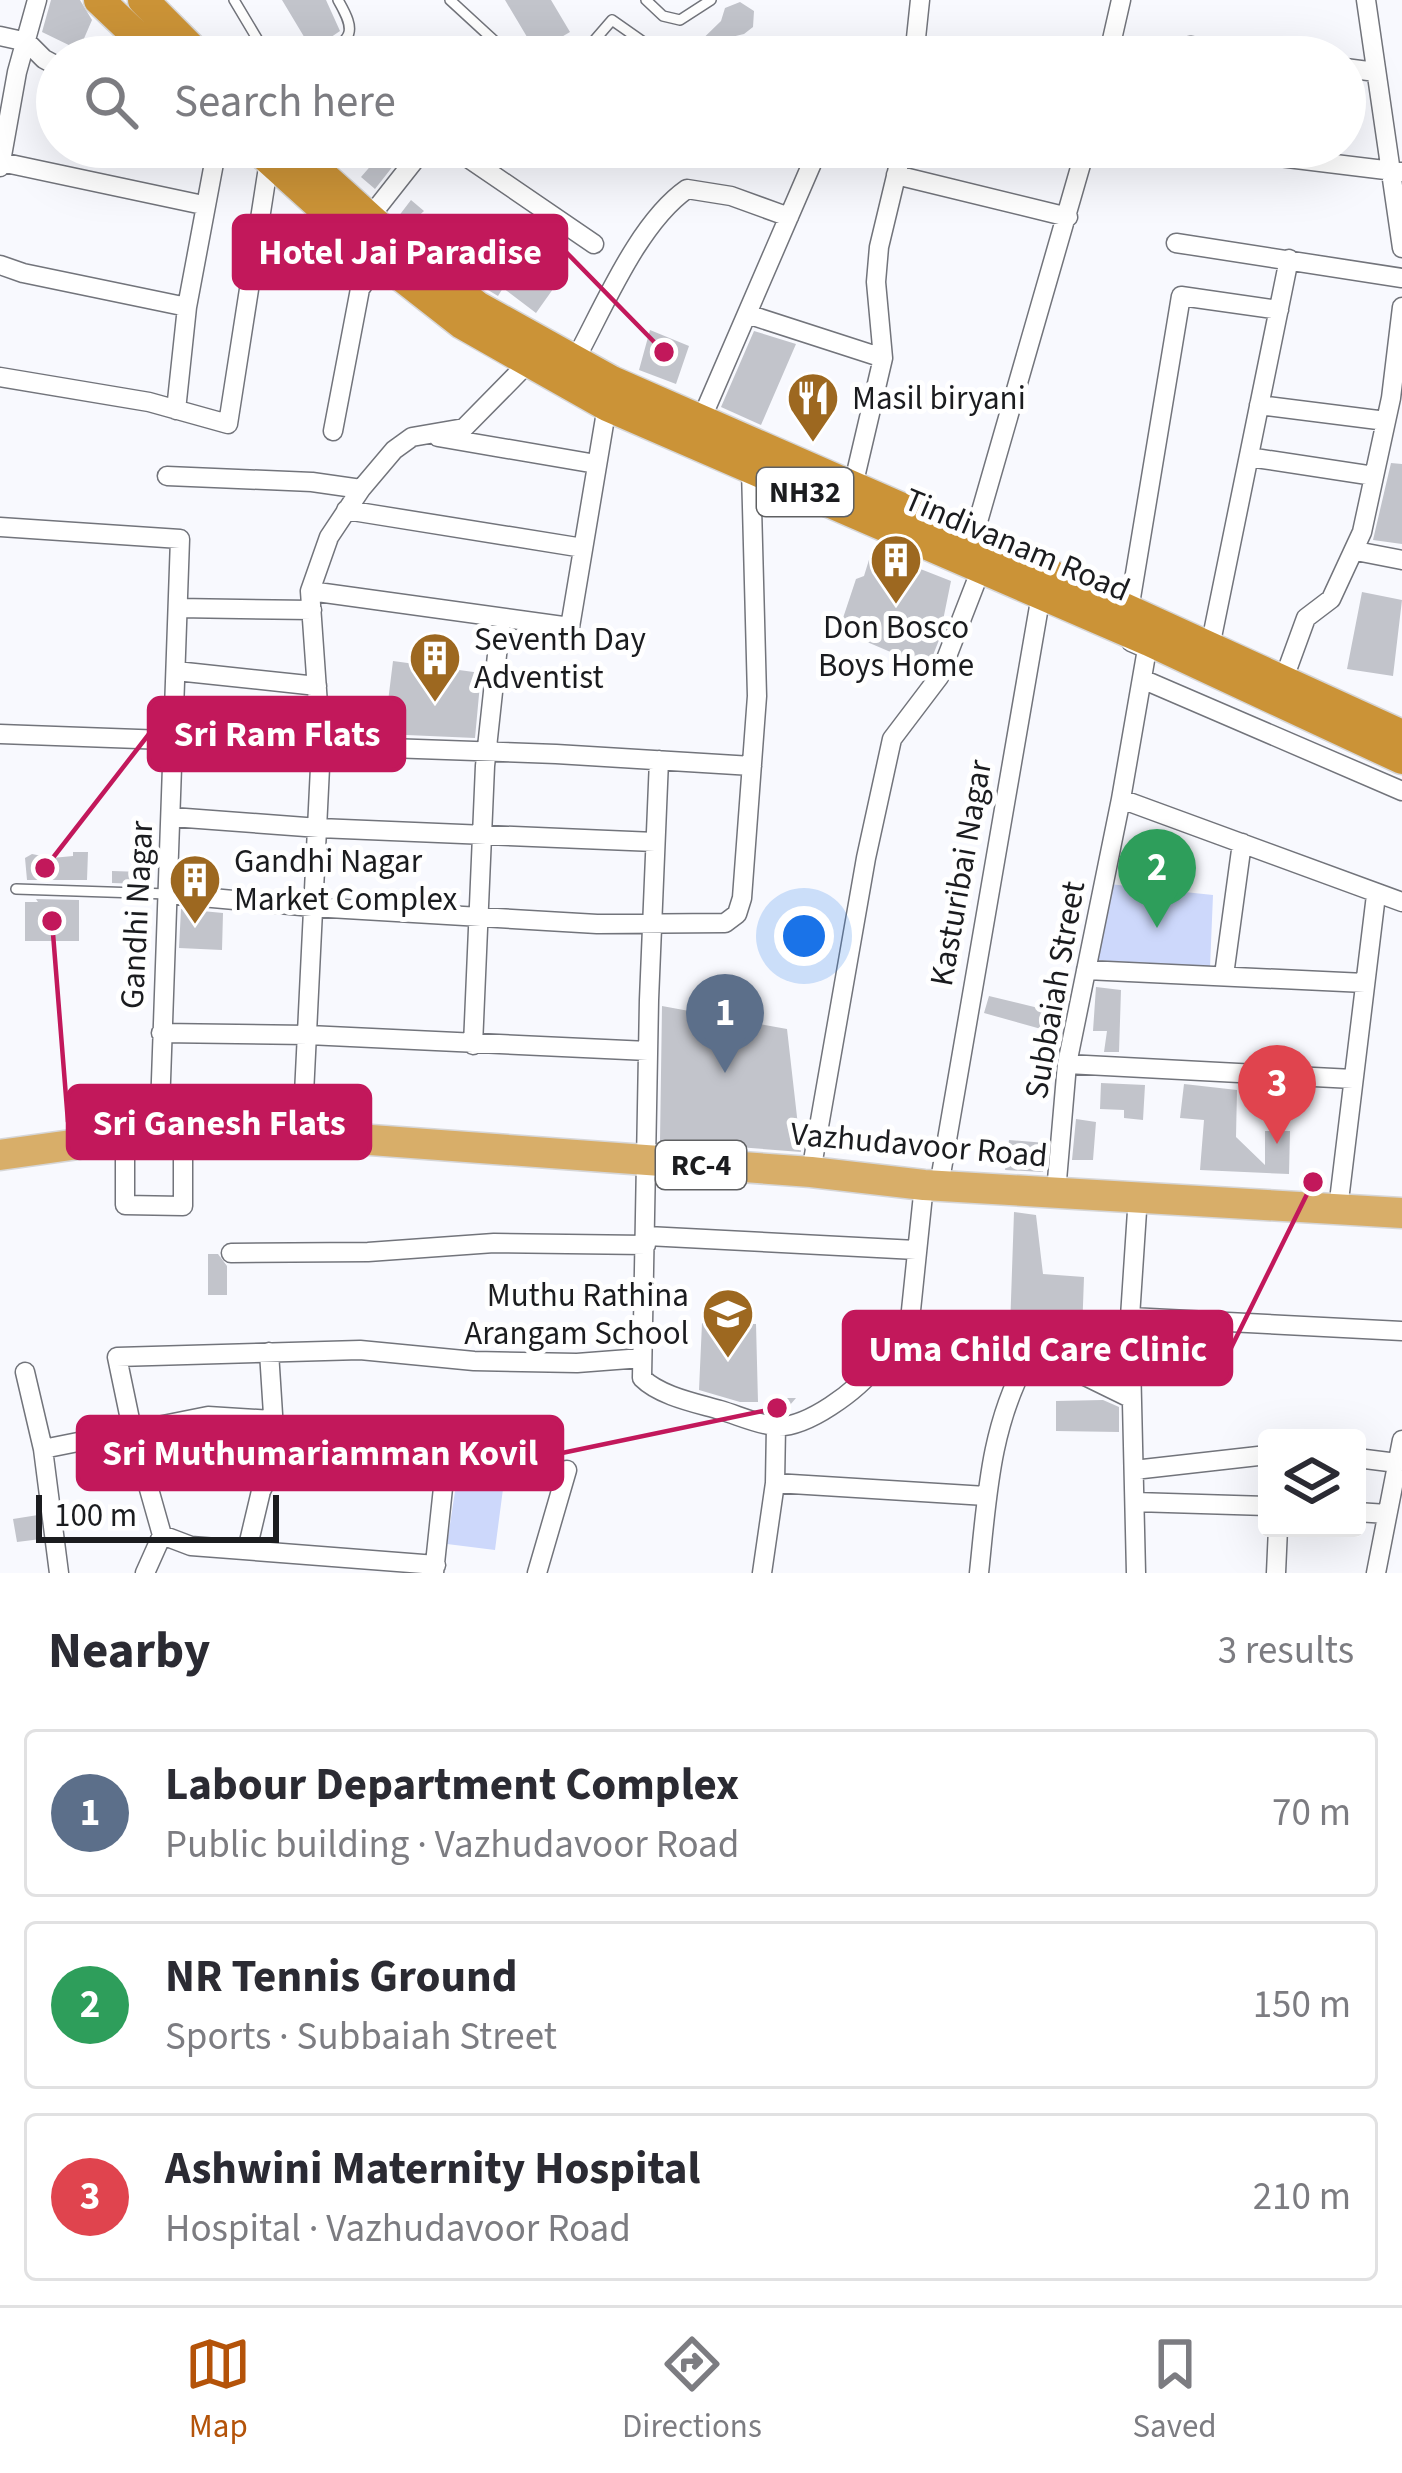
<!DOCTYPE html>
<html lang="en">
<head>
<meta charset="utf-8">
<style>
  :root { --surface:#fff; --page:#f7f7f7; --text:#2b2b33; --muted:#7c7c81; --line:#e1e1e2; --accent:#b45309 }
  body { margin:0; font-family:"Source Sans 3",sans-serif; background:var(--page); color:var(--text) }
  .controls { position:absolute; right:36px; bottom:36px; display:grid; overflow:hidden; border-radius:12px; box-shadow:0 12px 48px #0002 }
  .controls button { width:108px; height:108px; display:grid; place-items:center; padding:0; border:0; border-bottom:3px solid var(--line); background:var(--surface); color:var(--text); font:60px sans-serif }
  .scale { position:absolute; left:36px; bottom:30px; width:243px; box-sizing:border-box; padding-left:12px; border:6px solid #1b1c1f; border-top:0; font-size:33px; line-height:42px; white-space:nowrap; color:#1b1c1f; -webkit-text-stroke:9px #fff; paint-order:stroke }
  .you { position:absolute; left:804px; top:936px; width:42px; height:42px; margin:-30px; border:9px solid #fff; border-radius:50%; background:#1a73e8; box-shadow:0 0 0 18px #1a73e833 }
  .badge { display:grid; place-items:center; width:78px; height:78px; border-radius:50%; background:var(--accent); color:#fff; font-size:39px; font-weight:700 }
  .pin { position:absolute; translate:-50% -99px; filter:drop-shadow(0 3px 6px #0008) }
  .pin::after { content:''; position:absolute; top:63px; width:42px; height:36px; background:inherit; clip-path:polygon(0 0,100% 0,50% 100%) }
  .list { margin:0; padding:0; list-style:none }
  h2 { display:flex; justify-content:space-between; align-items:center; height:156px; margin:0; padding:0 48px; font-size:51px }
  h2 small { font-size:39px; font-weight:400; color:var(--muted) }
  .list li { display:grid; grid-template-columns:78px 1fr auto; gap:36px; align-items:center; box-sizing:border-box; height:168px; margin:0 24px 24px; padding:0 24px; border:3px solid var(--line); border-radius:12px }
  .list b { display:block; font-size:45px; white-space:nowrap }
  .list p { margin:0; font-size:39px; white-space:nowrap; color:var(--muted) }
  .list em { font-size:39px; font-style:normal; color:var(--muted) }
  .icon { flex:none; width:66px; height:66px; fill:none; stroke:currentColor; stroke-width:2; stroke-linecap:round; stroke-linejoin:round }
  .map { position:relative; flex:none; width:1402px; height:1573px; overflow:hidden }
  .search { position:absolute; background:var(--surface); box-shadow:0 12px 48px #0002; left:36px; right:36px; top:36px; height:132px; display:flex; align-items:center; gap:30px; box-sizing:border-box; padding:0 42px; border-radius:66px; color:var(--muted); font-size:45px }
  .sheet { height:732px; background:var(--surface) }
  nav { display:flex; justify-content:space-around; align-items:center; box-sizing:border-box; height:168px; border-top:3px solid var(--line); background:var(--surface); font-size:33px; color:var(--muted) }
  nav a { display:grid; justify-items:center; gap:6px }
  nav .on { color:var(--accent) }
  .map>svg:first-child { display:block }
</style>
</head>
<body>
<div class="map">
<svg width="1402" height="1573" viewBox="0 0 1402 1573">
  <rect width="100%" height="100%" fill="#f8f9fe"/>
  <path fill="#cdd8fb" d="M1109,884L1213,895L1210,968L1096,960Z
    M461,1452L505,1456L496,1488L503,1489L495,1550L447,1544Z"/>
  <path fill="#c2c4cb" d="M51,0H80L92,20L79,50L42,32Z
    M282,0H326L340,31L312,50Z
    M505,0H551L570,32L536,52Z
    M740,2L754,11L753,27L744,34L723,39L740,57H684L721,21L725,8Z
    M387,147H408L375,189L361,177Z
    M411,200L424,211L408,226L398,217Z
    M467,231L511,264L532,274L536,267L558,282L536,313L503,288L498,296L488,290L446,257Z
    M650,330L689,346L676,384L639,370Z
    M754,331L796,344L761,425L721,407Z
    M1391,463L1402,464V544L1373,540Z
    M872,550L951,581L939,640L928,668L839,630L856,579L864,576Z
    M1362,592L1402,600L1393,676L1347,669Z
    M393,661L481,673L475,738L384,734Z
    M73,852H88L87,880H27L25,858L32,854L52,858L73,856Z
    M112,871L144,872V884L112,883Z
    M36,899L79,900V941H25V902H38Z
    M181,909L223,913L222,950L179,948Z
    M1096,987L1121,990L1119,1052H1104L1107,1031H1093Z
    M989,996L1063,1014L1059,1034L984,1013Z
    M662,1006L787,1029L801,1152L660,1141Z
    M1101,1083L1145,1085L1143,1120L1124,1118V1110L1100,1109Z
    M1184,1084L1237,1090L1236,1137L1265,1165V1131H1290L1289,1174L1200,1170L1204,1120L1180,1118Z
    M1076,1119L1096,1122L1093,1160H1072Z
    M1009,1140L1046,1143L1043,1172L1005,1170Z
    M1014,1212L1036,1215L1043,1274L1084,1277L1082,1333L1010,1329Z
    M208,1254H218L227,1266V1295H208Z
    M702,1323L756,1324L758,1402H740L699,1390Z
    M767,1398H796L784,1412H775L767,1410Z
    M1103,1400L1119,1407V1432L1056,1431V1401Z
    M38,1515L41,1539L17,1542L13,1519Z"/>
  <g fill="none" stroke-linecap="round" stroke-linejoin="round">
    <g stroke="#72747b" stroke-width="12">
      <path id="service" d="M234,0L268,57
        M450,0L512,57
        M646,0L663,16L680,20L711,0
        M321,57C353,38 357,33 338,0
        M580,57L612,20L659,53
        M624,147L647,161L664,147
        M16,889L168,894"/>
    </g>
    <g stroke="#72747b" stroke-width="21">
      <path id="minor" d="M1366,0L1402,248
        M0,36L27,42L44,59L57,66
        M1190,46L1267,57
        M914,57L920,0
        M1108,57L1121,0
        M1345,68L1376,72
        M452,147L594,244
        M1196,147L1402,172
        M1,162L203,205
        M0,167L17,72L37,0
        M896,175L1068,217
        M369,218L425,147
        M1176,243L1402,278
        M0,265L23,273L187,307
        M747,314L883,358
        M575,360C603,309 638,223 687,189L731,196L789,217
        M0,377L149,402L228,424L269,161
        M1259,405L1386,421
        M176,410L187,307L217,147
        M701,420L819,147
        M333,431L360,289L384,254
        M438,437L596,464
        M1249,457L1374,476
        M167,476L312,482L361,489
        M853,486L883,358L876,282L879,247L903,147
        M346,510L583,548
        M0,527L180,539L159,1137
        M973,539L1086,147
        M1356,551L1402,560
        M310,591L570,627L607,406
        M178,608L312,610
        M1129,610L1181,296L1279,310
        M1131,642L1147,649L1121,799L1402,902
        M1210,647L1289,259
        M176,671L317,686
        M1142,679L1402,791
        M1283,681L1306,618L1331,599L1362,532L1391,398L1402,307
        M0,734L556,754L752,766
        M659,760L649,1000L642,1378C660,1396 696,1403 720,1410C737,1415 757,1424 774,1426C806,1430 859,1389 877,1365C889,1349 894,1331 910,1320L924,1185
        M172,817L319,828L655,842
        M168,894L312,907L597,924L725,923L737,914L742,898L757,696L751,469
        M1086,970L1365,983
        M1224,975L1242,843
        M161,1033L308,1035L648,1051
        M473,1045L485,766L501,618
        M1067,1064L1353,1079
        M302,1135L321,747L310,591L329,537L361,489L394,450L412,437L464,428L529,362
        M125,1139V1205L183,1206V1138
        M811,1172L866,858L892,739L939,677L981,569
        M939,1186L1042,589
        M1056,1192L1067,1064L1121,799
        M1338,1209L1376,895
        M647,1236L916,1250
        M231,1253L368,1252L494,1243L646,1245
        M1130,1317L1402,1331
        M910,1320L1085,1376L1130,1398
        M25,1372L43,1449L208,1416L272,1420
        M43,1449L59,1573
        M1357,1458L1397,1463
        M1134,1470L1267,1455
        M775,1483L986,1496
        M1135,1502L1267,1506
        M1357,1512L1387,1514
        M162,1535L191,1546L436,1565
        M247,1550L261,1491L276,1461L269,1352
        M145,1573L162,1535L132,1429L117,1357L360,1350L474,1361L577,1363L642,1358
        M434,1573L447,1450
        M537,1573L567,1470
        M762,1573L775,1483L776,1426
        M979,1573C987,1497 990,1426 1028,1358
        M1136,1573L1130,1317L1138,1196
        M1276,1573L1278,1528
        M1376,1573L1402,1440"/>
    </g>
    <g stroke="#d6d6d7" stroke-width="33">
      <path id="primary" d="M0,1155L100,1141L302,1135L811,1172L924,1185L1402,1213"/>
    </g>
    <g stroke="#d6d6d7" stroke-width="33">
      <path id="trunk" d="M99,0L159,57
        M143,0L200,57
        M255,147L379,259L462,324L607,406L1149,641L1402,759
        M291,147L395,241L477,306L612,381L973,539L1402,735"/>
    </g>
    <use href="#service" stroke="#fff" stroke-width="9"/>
    <use href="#minor" stroke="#fff" stroke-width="18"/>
    <use href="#primary" stroke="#d8ae69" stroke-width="30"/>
    <use href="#trunk" stroke="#cb9337" stroke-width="30"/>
  </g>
  <defs>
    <g id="restaurant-pin" transform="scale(2.7)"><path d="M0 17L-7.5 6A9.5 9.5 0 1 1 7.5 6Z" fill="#9d6820" stroke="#fff"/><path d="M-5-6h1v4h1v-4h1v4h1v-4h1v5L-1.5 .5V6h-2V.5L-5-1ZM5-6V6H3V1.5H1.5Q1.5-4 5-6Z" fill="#fff"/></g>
    <g id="building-pin" transform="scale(2.7)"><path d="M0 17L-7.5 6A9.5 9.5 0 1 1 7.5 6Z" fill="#9d6820" stroke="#fff"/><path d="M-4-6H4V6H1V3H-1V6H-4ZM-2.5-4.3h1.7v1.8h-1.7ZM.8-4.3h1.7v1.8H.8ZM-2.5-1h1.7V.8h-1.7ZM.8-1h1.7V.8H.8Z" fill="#fff"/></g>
    <g id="school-pin" transform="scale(2.7)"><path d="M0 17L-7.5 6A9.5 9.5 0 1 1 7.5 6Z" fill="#9d6820" stroke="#fff"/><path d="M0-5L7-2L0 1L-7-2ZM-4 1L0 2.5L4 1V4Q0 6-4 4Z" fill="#fff"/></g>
  </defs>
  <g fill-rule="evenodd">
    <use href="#restaurant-pin" x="813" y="398"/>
    <use href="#building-pin" x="896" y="560"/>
    <use href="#building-pin" x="435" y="658"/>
    <use href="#building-pin" x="195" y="880"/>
    <use href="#school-pin" x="728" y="1314"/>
  </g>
  <g text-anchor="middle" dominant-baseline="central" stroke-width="10" stroke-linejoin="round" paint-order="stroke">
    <g fill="#fff" stroke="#5f6062" stroke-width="3">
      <rect x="757" y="468" width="96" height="48" rx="9"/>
      <rect x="656" y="1141" width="90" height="48" rx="9"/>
    </g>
    <g font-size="30" font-weight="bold" fill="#1b1c1f">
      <text x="805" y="492">NH32</text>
      <text x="701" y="1165">RC-4</text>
    </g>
    <g font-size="33" fill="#1b1c1f" stroke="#fff" text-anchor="start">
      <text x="852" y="398">Masil biryani</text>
      <text x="896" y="627" text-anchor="middle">Don Bosco<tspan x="896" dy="38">Boys Home</tspan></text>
      <text x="474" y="639">Seventh Day<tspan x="474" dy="38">Adventist</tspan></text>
      <text x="234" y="861">Gandhi Nagar<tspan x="234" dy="38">Market Complex</tspan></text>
      <text x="689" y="1295" text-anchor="end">Muthu Rathina<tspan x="689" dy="38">Arangam School</tspan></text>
    </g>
    <g font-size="33" fill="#1b1c1f" stroke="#fff">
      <text transform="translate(1017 545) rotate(23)">Tindivanam Road</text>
      <text transform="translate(961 873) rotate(-80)">Kasturibai Nagar</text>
      <text transform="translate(137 915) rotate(-87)">Gandhi Nagar</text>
      <text transform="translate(1055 990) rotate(-80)">Subbaiah Street</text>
      <text transform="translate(919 1145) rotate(5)">Vazhudavoor Road</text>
    </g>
  </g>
  <path fill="none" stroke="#c2185b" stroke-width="4.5" d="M664 352L566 252M45 868L149 734M52 921L68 1122M1313 1182L1231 1348M777 1408L562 1453"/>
  <g fill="#c2185b" stroke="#fff" stroke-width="4.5">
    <circle cx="664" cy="352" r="12"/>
    <circle cx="45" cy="868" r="12"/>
    <circle cx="52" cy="921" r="12"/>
    <circle cx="1313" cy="1182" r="12"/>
    <circle cx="777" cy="1408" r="12"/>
  </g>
  <g fill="#c2185b" stroke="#c2185b" stroke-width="4.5">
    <rect x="234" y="216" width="332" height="72" rx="12"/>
    <rect x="149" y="698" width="255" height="72" rx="12"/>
    <rect x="68" y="1086" width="302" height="72" rx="12"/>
    <rect x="844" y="1312" width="387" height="72" rx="12"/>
    <rect x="78" y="1417" width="484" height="72" rx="12"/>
  </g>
  <g font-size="36" text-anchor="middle" font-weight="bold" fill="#fff">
    <text x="400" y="264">Hotel Jai Paradise</text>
    <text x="277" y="746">Sri Ram Flats</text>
    <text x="219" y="1135">Sri Ganesh Flats</text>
    <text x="1038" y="1361">Uma Child Care Clinic</text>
    <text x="320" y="1465">Sri Muthumariamman Kovil</text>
  </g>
</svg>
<div class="controls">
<button><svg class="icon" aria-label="layers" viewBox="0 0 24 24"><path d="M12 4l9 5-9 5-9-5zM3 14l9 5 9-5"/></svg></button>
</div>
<div class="scale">100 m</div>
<div class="you"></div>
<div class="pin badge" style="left:725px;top:1073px;background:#5c6f8a">1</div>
<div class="pin badge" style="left:1157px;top:928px;background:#2e9e5b">2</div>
<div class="pin badge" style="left:1277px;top:1144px;background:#e0444e">3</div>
<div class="search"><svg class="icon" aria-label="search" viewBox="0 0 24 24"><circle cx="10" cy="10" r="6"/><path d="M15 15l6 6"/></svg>Search here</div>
</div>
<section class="sheet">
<h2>Nearby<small>3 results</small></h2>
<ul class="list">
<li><span class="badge" style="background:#5c6f8a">1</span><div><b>Labour Department Complex</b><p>Public building · Vazhudavoor Road</p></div><em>70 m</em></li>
<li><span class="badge" style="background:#2e9e5b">2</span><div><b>NR Tennis Ground</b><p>Sports · Subbaiah Street</p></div><em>150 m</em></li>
<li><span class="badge" style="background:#e0444e">3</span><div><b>Ashwini Maternity Hospital</b><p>Hospital · Vazhudavoor Road</p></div><em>210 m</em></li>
</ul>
</section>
<nav>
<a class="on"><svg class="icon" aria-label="map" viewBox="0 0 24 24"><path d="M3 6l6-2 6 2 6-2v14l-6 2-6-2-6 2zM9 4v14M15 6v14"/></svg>Map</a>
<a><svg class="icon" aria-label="directions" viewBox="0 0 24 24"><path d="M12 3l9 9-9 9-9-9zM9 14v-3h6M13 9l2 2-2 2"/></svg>Directions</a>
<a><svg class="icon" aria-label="saved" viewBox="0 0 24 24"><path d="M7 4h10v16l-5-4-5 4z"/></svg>Saved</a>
</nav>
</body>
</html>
